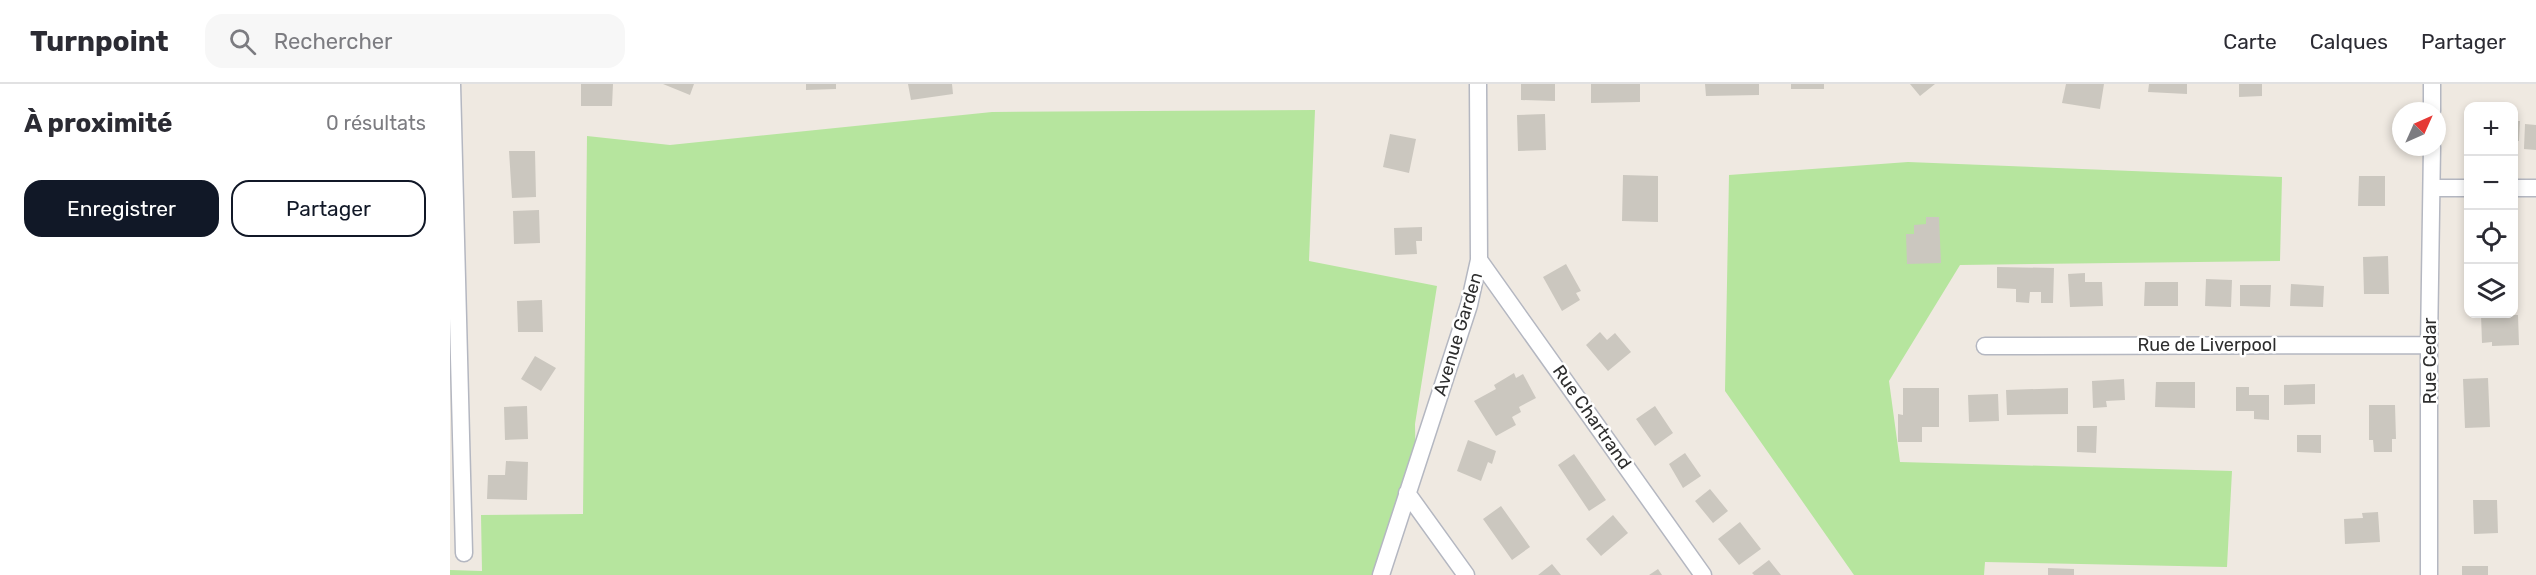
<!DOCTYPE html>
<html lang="fr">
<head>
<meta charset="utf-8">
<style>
  :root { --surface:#fff; --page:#f7f7f7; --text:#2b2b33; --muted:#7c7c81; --line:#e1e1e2; --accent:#111827 }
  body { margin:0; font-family:Rubik,sans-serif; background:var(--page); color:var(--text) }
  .controls { position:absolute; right:18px; top:18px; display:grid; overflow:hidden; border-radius:12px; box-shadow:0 3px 9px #0003 }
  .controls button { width:54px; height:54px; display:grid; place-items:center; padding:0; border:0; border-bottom:2px solid var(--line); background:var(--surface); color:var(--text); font:30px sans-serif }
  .compass { position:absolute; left:1942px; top:18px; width:54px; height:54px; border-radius:50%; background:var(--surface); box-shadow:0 3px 9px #0003; rotate:45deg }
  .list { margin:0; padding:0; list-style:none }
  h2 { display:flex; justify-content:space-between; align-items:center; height:78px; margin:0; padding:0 24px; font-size:26px }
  h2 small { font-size:20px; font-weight:400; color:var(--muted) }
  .actions { display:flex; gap:12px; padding:18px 24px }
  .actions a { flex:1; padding:14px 0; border:2px solid var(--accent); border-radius:18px; text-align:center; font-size:21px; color:var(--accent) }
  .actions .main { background:var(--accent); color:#fff }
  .icon { flex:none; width:33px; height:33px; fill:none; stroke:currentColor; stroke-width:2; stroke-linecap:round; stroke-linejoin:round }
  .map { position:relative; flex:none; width:2086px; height:491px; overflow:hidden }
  header { display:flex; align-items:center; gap:36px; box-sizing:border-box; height:84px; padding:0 30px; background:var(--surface); border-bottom:2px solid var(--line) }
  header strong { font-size:28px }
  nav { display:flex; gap:33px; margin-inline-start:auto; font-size:21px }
  .search { width:420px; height:54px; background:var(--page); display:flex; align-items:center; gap:15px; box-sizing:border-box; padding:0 21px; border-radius:18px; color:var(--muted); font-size:22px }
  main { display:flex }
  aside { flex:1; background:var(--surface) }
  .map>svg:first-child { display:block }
</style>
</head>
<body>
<header>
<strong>Turnpoint</strong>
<div class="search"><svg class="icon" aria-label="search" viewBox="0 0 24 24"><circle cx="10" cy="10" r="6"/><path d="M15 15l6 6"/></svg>Rechercher</div>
<nav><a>Carte</a><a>Calques</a><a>Partager</a></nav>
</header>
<main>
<aside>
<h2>À proximité<small>0 résultats</small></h2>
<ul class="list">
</ul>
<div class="actions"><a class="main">Enregistrer</a><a>Partager</a></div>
</aside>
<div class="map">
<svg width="2086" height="491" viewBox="0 0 2086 491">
  <rect width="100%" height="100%" fill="#efe9e1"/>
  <path fill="#b6e59e" d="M865,26L859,177L987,202L965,340L966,409L939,491H0V486L32,487L31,431L133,430L137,52L220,61L542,28Z
    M1458,78L1832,93L1830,177L1510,181L1439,297L1450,378L1782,387L1777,483L1535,478L1534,491H1404L1275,307L1279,91Z"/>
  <path fill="#cbc7bf" d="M131,0H163L162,22H131Z
    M213,0H244L240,11Z
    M356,0H386V5L356,6Z
    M458,0H502L503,10L461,16Z
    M1071,0H1105V17L1071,16Z
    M1141,0H1190V18L1141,19Z
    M1255,0H1309V11L1256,12Z
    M1341,0H1374V5H1341Z
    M1460,0H1485L1470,12Z
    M1616,0H1654L1650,25L1612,19Z
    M1699,0H1737V10L1698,8Z
    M1789,0H1812V12L1789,13Z
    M1095,30L1096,66L1068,67L1067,31Z
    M2064,37H2070L2069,57H2064Z
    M2075,40L2086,41V66L2074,65Z
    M940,50L966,55L959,89L933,83Z
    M59,67H85L86,113L62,114Z
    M1173,91L1208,92V138L1172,137Z
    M1909,92H1935V122H1908Z
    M89,126L90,159L64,160L63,127Z
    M1476,133H1489L1491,179L1457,180L1456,150H1464V141L1476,140Z
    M972,143V157H966L967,170L945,171L944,144Z
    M1938,172L1939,210H1914L1913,173Z
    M1116,180L1131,207L1126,209L1130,216L1112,227L1093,193Z
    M1547,183L1604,184L1603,219H1591V208H1580L1579,219L1566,218V205L1547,204Z
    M1635,189V198H1652L1653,222L1620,223L1618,190Z
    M1756,195L1782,196L1781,223L1755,222Z
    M1695,198H1728V222H1694Z
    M1841,200L1874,202L1873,223L1840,222Z
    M1790,201H1821L1820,223L1790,222Z
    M92,216L93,248H68L67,217Z
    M2031,230L2068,231L2069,261L2042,262V258L2032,259Z
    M1150,248L1157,256L1165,249L1181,268L1158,287L1136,261Z
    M85,272L106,284L91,307L71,295Z
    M1064,289L1066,294L1073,290L1086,314L1069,323L1071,328L1062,333L1066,341L1046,352L1024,317L1046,305L1044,301Z
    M2038,294L2040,343L2015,344L2013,295Z
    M1674,295L1675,316L1656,317L1657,323L1643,324L1642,297Z
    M1706,298H1745V324L1705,323Z
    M1865,300V320L1834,321V301Z
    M1786,303H1799V311H1819V336L1804,335V327H1786Z
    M1453,304H1489V343H1472V358H1448V330L1453,331Z
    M1618,304V330L1557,331L1556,306Z
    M1548,310L1549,337L1519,338L1518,311Z
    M1919,321H1945L1946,355H1942V368H1924L1923,356H1919Z
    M77,322L78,355L55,356L54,323Z
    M1205,322L1223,349L1205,362L1186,335Z
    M1627,342H1647L1646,369L1627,368Z
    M1847,351H1871V369L1847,368Z
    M1018,356L1046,367L1042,380L1038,378L1031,397L1007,387Z
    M1235,369L1251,392L1233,404L1219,380Z
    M1124,370L1156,416L1139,427L1108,381Z
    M56,377L78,378L77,416L37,415L38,391H55Z
    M1260,405L1278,427L1263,439L1245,417Z
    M2023,416H2047L2048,449L2024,450Z
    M1051,422L1080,463L1062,476L1033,435Z
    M1928,428L1930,458L1895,460L1894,435L1913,434L1912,429Z
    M1163,431L1178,449L1151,472L1136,455Z
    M1290,438L1311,465L1289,481L1268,455Z
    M1319,476L1331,491H1304L1302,489Z
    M1102,480L1111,491H1088Z
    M2012,482H2038V491H2012Z
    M1598,484L1624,485V491H1598Z
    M1208,485L1212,491H1199Z"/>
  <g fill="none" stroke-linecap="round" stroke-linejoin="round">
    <g stroke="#b4b7c1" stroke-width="19">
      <path id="minor" d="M2,0L14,469
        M1982,27V0
        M1982,104H2018
        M2064,104H2086
        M1029,176L1253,491
        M1535,262L1979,261
        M957,409L1016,491
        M931,491L1019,221L1029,176L1028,0
        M1979,491V261L1982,63"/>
    </g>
    <use href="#minor" stroke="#fff" stroke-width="16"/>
  </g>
  <g text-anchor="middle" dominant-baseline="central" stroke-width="5" stroke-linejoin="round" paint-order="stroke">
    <g font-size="18" fill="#2e2e2e" stroke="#fff">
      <text transform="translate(1008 250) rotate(-73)">Avenue Garden</text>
      <text x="1757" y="261">Rue de Liverpool</text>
      <text transform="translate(1980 277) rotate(-90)">Rue Cedar</text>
      <text transform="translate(1142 333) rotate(55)">Rue Chartrand</text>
    </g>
  </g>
</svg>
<div class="controls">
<button>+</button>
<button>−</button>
<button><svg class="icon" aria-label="locate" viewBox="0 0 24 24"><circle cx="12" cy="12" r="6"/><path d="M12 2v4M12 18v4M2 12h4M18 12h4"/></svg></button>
<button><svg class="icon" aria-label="layers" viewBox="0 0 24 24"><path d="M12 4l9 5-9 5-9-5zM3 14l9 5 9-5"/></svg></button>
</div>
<svg class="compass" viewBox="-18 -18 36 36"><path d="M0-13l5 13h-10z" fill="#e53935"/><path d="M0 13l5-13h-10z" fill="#7c7c81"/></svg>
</div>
</main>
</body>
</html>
